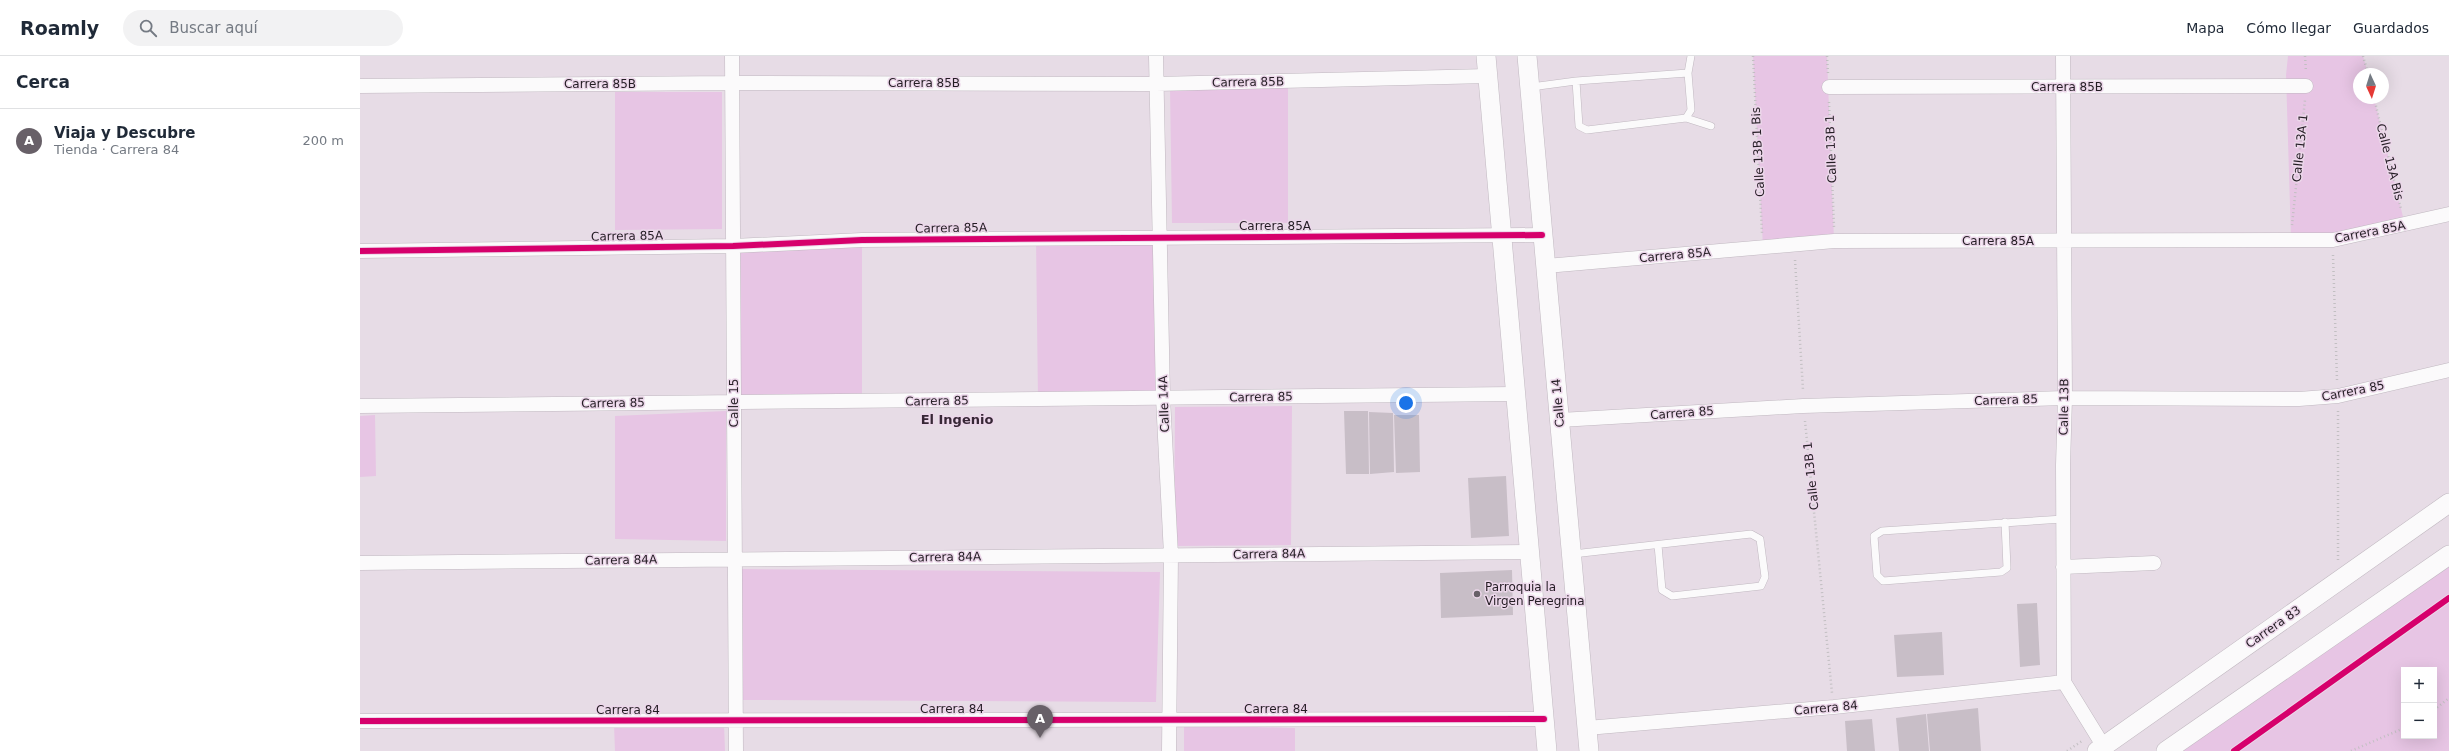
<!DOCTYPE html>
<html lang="es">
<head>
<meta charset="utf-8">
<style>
  :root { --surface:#fff; --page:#f2f2f3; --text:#1f2937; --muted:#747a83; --line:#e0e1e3; --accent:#686068 }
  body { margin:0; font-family:"DejaVu Sans",sans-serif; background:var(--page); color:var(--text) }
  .controls { position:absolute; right:12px; bottom:12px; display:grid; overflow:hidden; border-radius:0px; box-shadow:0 4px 16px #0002 }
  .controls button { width:36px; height:36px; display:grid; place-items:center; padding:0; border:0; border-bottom:1px solid var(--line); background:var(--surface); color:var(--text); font:20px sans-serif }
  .compass { position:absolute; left:1993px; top:12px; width:36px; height:36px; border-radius:50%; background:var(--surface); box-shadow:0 4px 16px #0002; rotate:176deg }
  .you { position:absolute; left:1046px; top:347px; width:14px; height:14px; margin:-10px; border:3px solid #fff; border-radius:50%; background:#1a73e8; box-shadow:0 0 0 6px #1a73e833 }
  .badge { display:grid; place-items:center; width:26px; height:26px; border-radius:50%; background:var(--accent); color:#fff; font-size:13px; font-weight:700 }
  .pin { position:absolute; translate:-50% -33px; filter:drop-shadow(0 1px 2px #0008) }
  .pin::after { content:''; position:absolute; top:21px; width:14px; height:12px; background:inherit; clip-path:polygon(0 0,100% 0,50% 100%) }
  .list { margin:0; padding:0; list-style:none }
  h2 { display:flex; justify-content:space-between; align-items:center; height:52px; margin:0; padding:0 16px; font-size:17px }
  h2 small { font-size:13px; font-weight:400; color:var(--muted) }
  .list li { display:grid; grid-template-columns:26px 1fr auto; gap:12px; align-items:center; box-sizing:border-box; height:64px; padding:0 16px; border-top:1px solid var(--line) }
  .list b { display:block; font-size:15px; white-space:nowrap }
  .list p { margin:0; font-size:13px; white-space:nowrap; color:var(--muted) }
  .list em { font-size:13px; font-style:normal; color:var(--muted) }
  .icon { flex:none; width:22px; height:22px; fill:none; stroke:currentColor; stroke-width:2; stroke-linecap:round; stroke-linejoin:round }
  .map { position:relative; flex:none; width:2089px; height:695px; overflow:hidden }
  header { display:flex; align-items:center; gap:24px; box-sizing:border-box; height:56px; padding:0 20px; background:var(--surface); border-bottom:1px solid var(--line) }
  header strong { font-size:19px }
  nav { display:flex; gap:22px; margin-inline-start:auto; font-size:14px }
  .search { width:280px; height:36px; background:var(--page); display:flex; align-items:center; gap:10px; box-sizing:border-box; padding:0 14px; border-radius:22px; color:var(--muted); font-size:15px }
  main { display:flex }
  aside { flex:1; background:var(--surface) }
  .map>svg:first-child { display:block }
</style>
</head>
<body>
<header>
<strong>Roamly</strong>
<div class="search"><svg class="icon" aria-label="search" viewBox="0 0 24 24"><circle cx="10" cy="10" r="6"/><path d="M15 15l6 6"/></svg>Buscar aquí</div>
<nav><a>Mapa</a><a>Cómo llegar</a><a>Guardados</a></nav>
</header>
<main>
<aside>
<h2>Cerca<small></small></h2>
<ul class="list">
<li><span class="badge">A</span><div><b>Viaja y Descubre</b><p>Tienda · Carrera 84</p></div><em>200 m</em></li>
</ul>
</aside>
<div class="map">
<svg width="2089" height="695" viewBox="0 0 2089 695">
  <rect width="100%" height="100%" fill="#e7dce6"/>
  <path fill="#e7c5e4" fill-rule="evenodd" d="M1393,0H1467L1474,185L1403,191Z
    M1928,0H2003L2008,18H1999V42H2014L2045,169L1931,183L1926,19Z
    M810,31H928V167H812Z
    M255,36H362V173L255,174Z
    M801,181L803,342L678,344L676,182Z
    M502,184V346H374L373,190Z
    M932,350L931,489L814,490L815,351Z
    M366,355V485L255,483V360Z
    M15,359L16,420L0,421V360Z
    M2089,499V695H1806ZM2044,614H2074V680H2044Z
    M380,513L800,516L796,646L383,644Z
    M364,668L365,695H255L254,669Z
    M824,669L935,672V695H824Z"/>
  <path fill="#c8bec7" d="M984,355H1008L1009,418H986Z
    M1009,356L1033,357L1034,416L1010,418Z
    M1034,359H1059L1060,416L1036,417Z
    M1146,420L1149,480L1111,482L1108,422Z
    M1152,514L1153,559L1081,562L1080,517Z
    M1677,547L1680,609L1660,611L1657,548Z
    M1582,576L1584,619L1537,621L1534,579Z
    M1618,652L1621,695H1570L1567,658Z
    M1566,658L1569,695H1539L1536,662Z
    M1512,663L1515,695H1487L1485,665Z"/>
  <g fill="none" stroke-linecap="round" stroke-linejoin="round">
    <g stroke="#c0b8c0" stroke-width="8">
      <path id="lane" d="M1216,25L1219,70L1227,74L1326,62L1351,70
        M1171,31L1216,25L1328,17
        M1326,62L1331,54L1328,17L1331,0
        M1645,466L1647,512L1641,516L1523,525L1517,519L1514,480L1522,475L1703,463
        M1213,498L1391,478L1400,483L1405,521L1401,530L1312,540L1302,534L1298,489"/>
    </g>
    <g stroke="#c0b8c0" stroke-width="15">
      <path id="street" d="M372,0L376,695
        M796,0L803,342L811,499L809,695
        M1703,0L1705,342L1703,409L1704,626L1744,691
        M0,30L372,27L796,28L1128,20
        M1469,31L1946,30
        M0,195L373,190L502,184L1182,179
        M1186,210L1474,185L1973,184L2089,158
        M0,350L1154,338
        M1200,364L1443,350L1705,342L1939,343L1978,340L2089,314
        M0,507L1169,496
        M1703,511L1794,507
        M0,665L1184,663
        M1227,672L1474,651L1704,626"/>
    </g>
    <g stroke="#c0b8c0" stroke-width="20">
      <path id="secondary" d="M1126,0L1187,695
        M1167,0L1229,695
        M1737,695L2089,447
        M1806,695L2089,499"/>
    </g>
    <path stroke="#c2bfc2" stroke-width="2.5" stroke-dasharray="1 3" stroke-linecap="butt" d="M1393,0L1402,177
      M1467,0L1468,17
      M1945,0L1946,16
      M2003,0L2008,18
      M2014,42L2041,153
      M1469,46L1474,171
      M1932,169L1945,44
      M1973,199L1977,324
      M1435,204L1443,334
      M1978,355V504
      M1445,365L1472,637
      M2074,654L2089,642
      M1707,695L1722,685
      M1991,695L2044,672"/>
    <use href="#lane" stroke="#fbfafb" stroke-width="7"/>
    <use href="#street" stroke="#fbfafb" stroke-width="14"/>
    <use href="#secondary" stroke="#fbfafb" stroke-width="19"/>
    <g stroke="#ecd7ea" stroke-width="8">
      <path id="cycleway" d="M0,195L373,190L502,184L1182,179
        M0,665L1184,663
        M1874,695L2089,542"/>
    </g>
    <use href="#cycleway" stroke="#d6006c" stroke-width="6"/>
  </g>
  <circle fill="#686068" stroke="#ecd7ea" stroke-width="1.5" cx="1117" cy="538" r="4"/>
  <g text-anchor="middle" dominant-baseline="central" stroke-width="3" stroke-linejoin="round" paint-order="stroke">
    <g font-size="12" fill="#241d24" stroke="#ecd7ea">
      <text transform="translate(888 26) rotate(-1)">Carrera 85B</text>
      <text x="564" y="27">Carrera 85B</text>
      <text x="240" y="28">Carrera 85B</text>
      <text x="1707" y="31">Carrera 85B</text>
      <text transform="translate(1940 92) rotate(-84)">Calle 13A 1</text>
      <text transform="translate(1471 93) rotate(-92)">Calle 13B 1</text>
      <text transform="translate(1398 96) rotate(-93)">Calle 13B 1 Bis</text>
      <text transform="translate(2030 106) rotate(76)">Calle 13A Bis</text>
      <text x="915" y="170">Carrera 85A</text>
      <text transform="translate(591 172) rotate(-1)">Carrera 85A</text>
      <text transform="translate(2010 176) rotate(-11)">Carrera 85A</text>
      <text transform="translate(267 180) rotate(-1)">Carrera 85A</text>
      <text x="1638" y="185">Carrera 85A</text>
      <text transform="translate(1315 199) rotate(-5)">Carrera 85A</text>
      <text transform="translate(1993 335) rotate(-11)">Carrera 85</text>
      <text transform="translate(901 341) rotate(-1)">Carrera 85</text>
      <text transform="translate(1646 344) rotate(-2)">Carrera 85</text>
      <text transform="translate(577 345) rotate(-1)">Carrera 85</text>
      <text transform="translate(253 347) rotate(-1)">Carrera 85</text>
      <text transform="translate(374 347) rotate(-90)">Calle 15</text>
      <text transform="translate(1198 347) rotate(-95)">Calle 14</text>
      <text transform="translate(804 348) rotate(-92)">Calle 14A</text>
      <text transform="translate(1704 351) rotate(-89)">Calle 13B</text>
      <text transform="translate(1322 357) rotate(-4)">Carrera 85</text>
      <text transform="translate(1451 420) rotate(-96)">Calle 13B 1</text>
      <text transform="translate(909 498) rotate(-1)">Carrera 84A</text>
      <text transform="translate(585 501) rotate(-1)">Carrera 84A</text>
      <text transform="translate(261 504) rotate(-1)">Carrera 84A</text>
      <text transform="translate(1913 571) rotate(-35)">Carrera 83</text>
      <text transform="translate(1466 652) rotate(-5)">Carrera 84</text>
      <text x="592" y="653">Carrera 84</text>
      <text x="916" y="653">Carrera 84</text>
      <text x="268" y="654">Carrera 84</text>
    </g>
    <g font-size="12" fill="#241d24" stroke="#ecd7ea" text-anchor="start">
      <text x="1125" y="531">Parroquia la<tspan x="1125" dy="14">Virgen Peregrina</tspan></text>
    </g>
    <g font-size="13" font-weight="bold" fill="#372736" stroke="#ecd7ea">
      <text x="597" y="363">El Ingenio</text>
    </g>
  </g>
</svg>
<div class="controls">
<button>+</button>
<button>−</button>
</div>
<svg class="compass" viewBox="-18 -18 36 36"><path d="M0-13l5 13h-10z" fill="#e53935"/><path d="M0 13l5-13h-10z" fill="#747a83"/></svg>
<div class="you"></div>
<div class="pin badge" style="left:680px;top:682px">A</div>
</div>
</main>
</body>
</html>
